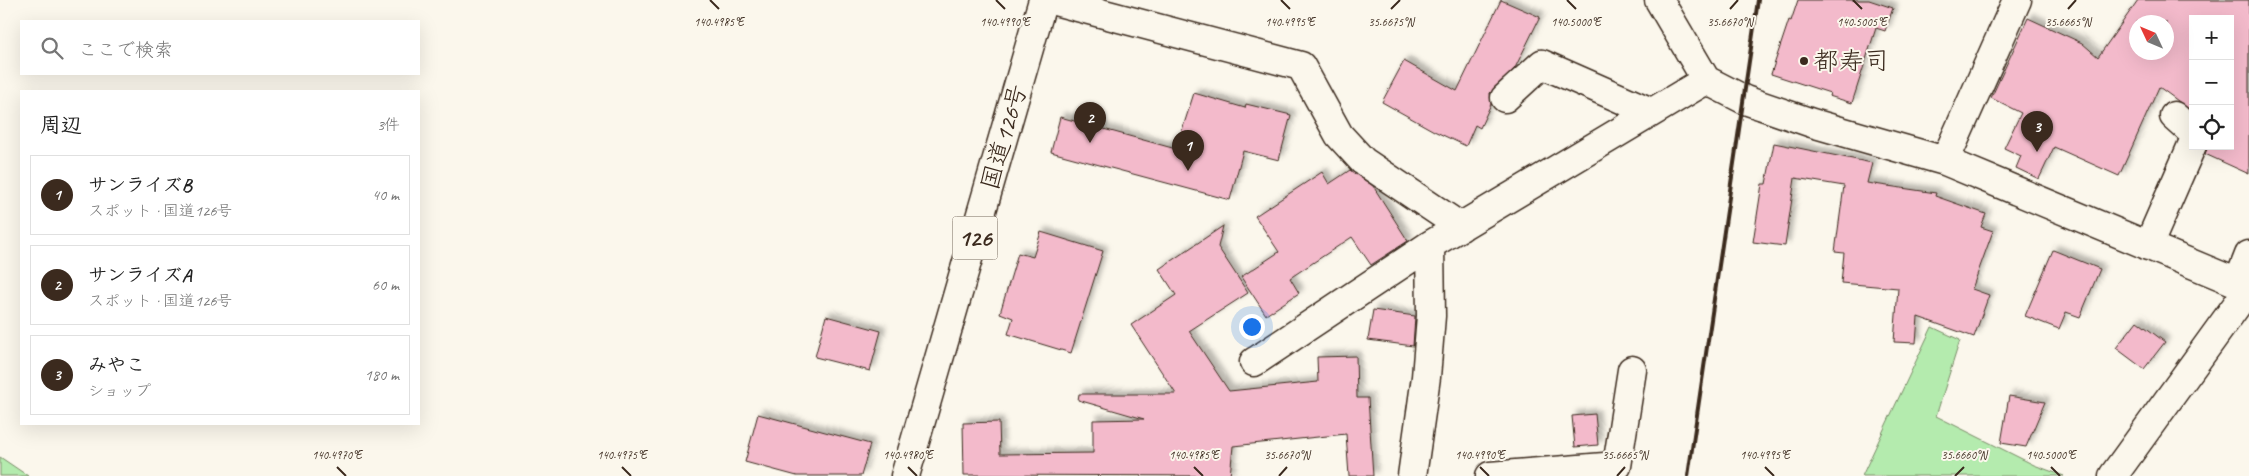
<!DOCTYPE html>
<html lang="ja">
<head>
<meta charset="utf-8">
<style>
  :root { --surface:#fff; --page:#f2f2f2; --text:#222; --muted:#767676; --line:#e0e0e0; --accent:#3b2a1e }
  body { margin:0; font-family:Caveat,"Klee One",sans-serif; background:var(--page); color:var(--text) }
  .controls { position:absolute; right:15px; top:15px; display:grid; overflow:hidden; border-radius:0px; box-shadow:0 5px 20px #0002 }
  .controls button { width:45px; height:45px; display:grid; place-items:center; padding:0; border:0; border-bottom:1px solid var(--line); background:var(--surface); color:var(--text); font:25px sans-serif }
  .compass { position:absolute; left:2129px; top:15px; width:45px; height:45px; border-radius:50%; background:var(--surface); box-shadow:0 5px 20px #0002; rotate:314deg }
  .you { position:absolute; left:1251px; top:326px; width:18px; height:18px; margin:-12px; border:4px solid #fff; border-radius:50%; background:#1a73e8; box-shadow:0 0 0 8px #1a73e833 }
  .badge { display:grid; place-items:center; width:32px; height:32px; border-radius:50%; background:var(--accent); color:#fff; font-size:16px; font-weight:700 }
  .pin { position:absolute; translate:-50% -41px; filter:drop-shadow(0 1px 2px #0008) }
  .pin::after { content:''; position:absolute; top:26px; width:18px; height:15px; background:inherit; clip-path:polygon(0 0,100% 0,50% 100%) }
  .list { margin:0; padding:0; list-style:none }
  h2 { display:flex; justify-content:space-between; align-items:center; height:65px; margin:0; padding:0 20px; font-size:21px }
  h2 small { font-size:16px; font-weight:400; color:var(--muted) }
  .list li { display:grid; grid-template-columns:32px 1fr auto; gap:15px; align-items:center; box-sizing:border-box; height:80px; margin:0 10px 10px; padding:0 10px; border:1px solid var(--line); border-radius:0px }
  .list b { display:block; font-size:19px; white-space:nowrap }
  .list p { margin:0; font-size:16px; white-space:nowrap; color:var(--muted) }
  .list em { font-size:16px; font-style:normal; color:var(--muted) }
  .icon { flex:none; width:28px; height:28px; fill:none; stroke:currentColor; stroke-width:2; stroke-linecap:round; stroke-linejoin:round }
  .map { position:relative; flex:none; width:2249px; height:476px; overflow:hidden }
  .search { position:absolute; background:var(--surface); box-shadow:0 5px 20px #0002; left:20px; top:20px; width:400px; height:55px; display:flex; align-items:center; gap:12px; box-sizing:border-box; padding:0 18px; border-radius:0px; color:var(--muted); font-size:19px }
  .panel { position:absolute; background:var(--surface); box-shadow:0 5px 20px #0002; left:20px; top:90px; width:400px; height:335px; border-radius:0px }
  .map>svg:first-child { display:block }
</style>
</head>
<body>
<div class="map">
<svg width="2249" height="476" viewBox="0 0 2249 476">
  <defs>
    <filter id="shadow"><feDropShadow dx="4.5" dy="-4.5" stdDeviation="2.5" flood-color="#0004"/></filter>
  </defs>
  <rect width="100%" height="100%" fill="#fbf7ec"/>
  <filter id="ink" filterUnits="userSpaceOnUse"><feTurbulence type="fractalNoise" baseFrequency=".02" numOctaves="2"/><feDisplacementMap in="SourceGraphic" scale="10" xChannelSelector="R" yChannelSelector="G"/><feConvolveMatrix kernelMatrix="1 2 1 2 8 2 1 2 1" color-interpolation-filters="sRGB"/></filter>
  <g filter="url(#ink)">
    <path fill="#b4ebae" stroke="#788a66" d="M1932,327L1960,340L1936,416L2034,465L2064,476H1862Z
      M0,457L28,476H0Z"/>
    <path fill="#f3bacb" stroke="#3b2a1e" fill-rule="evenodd" filter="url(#shadow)" d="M1501,0L1540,17L1515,68L1490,93L1491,104L1480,128L1475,125L1466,146L1434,131L1382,102L1404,61L1457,91Z
      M1798,0H1869L1893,8L1885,31L1876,28L1852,103L1829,96L1830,93L1771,74L1789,20L1791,21Z
      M2138,0H2249V174L2205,154L2208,146H2230V19H2193V112L2159,87L2119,176L2054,147L2039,179L2016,168L2021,156L2004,148L2021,113L1991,98L2028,18L2082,43L2098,57ZM2136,22H2166V52H2136Z
      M1194,93L1245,108L1246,104L1291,115L1279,160L1243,151L1230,200L1051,152L1060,117L1176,149Z
      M1774,143L1872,163L1867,183L1936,193L1935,196L1986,214L1981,227L1993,231L1972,289L1989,295L1974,337L1918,317L1916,343L1894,342L1898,288L1841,283L1844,253L1835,252L1844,186L1795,178L1785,246L1753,242L1762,184H1766Z
      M1350,170L1373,186L1408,241L1371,265L1352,237L1290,278L1299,293L1266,315L1241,277L1279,252L1255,216L1322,172L1329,184Z
      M1223,226L1218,247L1248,293L1189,331L1229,391L1318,382L1317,357L1356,356L1357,398H1368L1373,476H1349L1346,434L1233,446L1230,476L964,475L963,423L999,422L1000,454L1093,453V420L1144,419L1078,400L1079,394H1176L1131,325L1176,295L1159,269Z
      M1041,232L1103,251L1071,353L1008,334L1013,318L1000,313L1018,253L1033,257Z
      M2053,250L2100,269L2080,317L2066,312L2059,329L2025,316Z
      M1373,310L1415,316L1413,346L1368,340Z
      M826,316L881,331L870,371L815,357Z
      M2137,321L2165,342L2144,369L2116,348Z
      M2009,396L2045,402L2026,447L2001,443Z
      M758,414L870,444L861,476H797L745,462Z
      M1595,414L1598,445L1575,447L1572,416Z"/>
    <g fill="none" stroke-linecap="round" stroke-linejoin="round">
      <g stroke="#3b2a1e" stroke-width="31">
        <path id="minor" d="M1051,0L1301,66L1339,135L1363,161L1461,227
          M1659,0L1706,80L1745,100L1812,123L1945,161L2238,283L2249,293
          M1505,98L1542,64L1651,112
          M2174,116L2193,133
          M1945,161L2017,0
          M2148,246L2193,143
          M2238,283L2249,255
          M1254,362L1430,245L1706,80
          M1412,476L1426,377L1431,316L1430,245
          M1490,476L1617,466L1632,370
          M2113,476L2247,291"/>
      </g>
      <g stroke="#3b2a1e" stroke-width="31">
        <path id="highway" d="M905,476L1043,0"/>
      </g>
      <use href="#minor" stroke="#fbf7ec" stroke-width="28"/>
      <use href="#highway" stroke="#fbf7ec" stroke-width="28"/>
      <path stroke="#3b2a1e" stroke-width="4" d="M1688,476L1758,0"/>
    </g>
  </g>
  <path fill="none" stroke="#3b2a1e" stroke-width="2" d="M710,0L719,9M996,0L1005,9M1281,0L1290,9M1567,0L1576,9M1853,0L1862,9M1391,9L1400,0M1730,9L1738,0M2068,9L2076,0M337,467L346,476M622,467L631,476M908,467L917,476M1194,467L1203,476M1480,467L1489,476M1765,467L1774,476M2051,467L2060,476M1279,476L1287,467M1617,476L1625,467M1955,476L1964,467"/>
  <circle fill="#3b2a1e" stroke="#fbf7ec" stroke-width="2" cx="1804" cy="61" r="5"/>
  <g text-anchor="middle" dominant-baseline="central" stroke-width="4" stroke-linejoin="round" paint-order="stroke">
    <rect fill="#fbf7ec" stroke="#75685c" stroke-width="1" x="952.5" y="216.5" width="45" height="43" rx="4"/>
    <g font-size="24" font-weight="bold" fill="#3b2a1e">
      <text x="975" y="238">126</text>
    </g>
    <g font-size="25" fill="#3b2a1e" stroke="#fbf7ec" text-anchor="start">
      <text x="1814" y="61">都寿司</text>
    </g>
    <g font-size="25" fill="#3b2a1e" stroke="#fbf7ec">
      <text transform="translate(1004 137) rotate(-74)">国道126号</text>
    </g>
  </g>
  <g font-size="12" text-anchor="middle" fill="#3b2a1e" stroke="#fbf7ec" stroke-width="4" stroke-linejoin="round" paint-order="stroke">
    <text x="719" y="26">140.4985°E</text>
    <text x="1005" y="26">140.4990°E</text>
    <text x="1290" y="26">140.4995°E</text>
    <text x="1576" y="26">140.5000°E</text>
    <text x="1862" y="26">140.5005°E</text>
    <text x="1391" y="26">35.6675°N</text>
    <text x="1730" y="26">35.6670°N</text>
    <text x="2068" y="26">35.6665°N</text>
    <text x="1287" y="459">35.6670°N</text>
    <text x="1625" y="459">35.6665°N</text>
    <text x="1964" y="459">35.6660°N</text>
    <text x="337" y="459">140.4970°E</text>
    <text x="622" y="459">140.4975°E</text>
    <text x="908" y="459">140.4980°E</text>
    <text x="1194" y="459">140.4985°E</text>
    <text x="1480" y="459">140.4990°E</text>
    <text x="1765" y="459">140.4995°E</text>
    <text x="2051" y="459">140.5000°E</text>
  </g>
</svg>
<div class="controls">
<button>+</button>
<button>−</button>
<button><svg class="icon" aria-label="locate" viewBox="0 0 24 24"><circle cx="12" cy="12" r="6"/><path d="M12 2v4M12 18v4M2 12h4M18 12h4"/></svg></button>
</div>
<svg class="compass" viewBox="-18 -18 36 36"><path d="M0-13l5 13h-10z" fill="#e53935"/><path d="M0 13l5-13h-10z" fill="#767676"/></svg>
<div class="you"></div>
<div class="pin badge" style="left:1188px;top:171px">1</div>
<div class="pin badge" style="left:1090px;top:143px">2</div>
<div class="pin badge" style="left:2037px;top:152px">3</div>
<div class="search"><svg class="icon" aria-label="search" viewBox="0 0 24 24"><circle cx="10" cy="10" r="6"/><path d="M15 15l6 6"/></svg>ここで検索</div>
<section class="panel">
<h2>周辺<small>3件</small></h2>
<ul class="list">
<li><span class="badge">1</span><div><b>サンライズB</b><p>スポット · 国道126号</p></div><em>40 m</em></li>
<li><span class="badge">2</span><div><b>サンライズA</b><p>スポット · 国道126号</p></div><em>60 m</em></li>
<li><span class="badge">3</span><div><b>みやこ</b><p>ショップ</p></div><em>180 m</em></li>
</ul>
</section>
</div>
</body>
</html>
